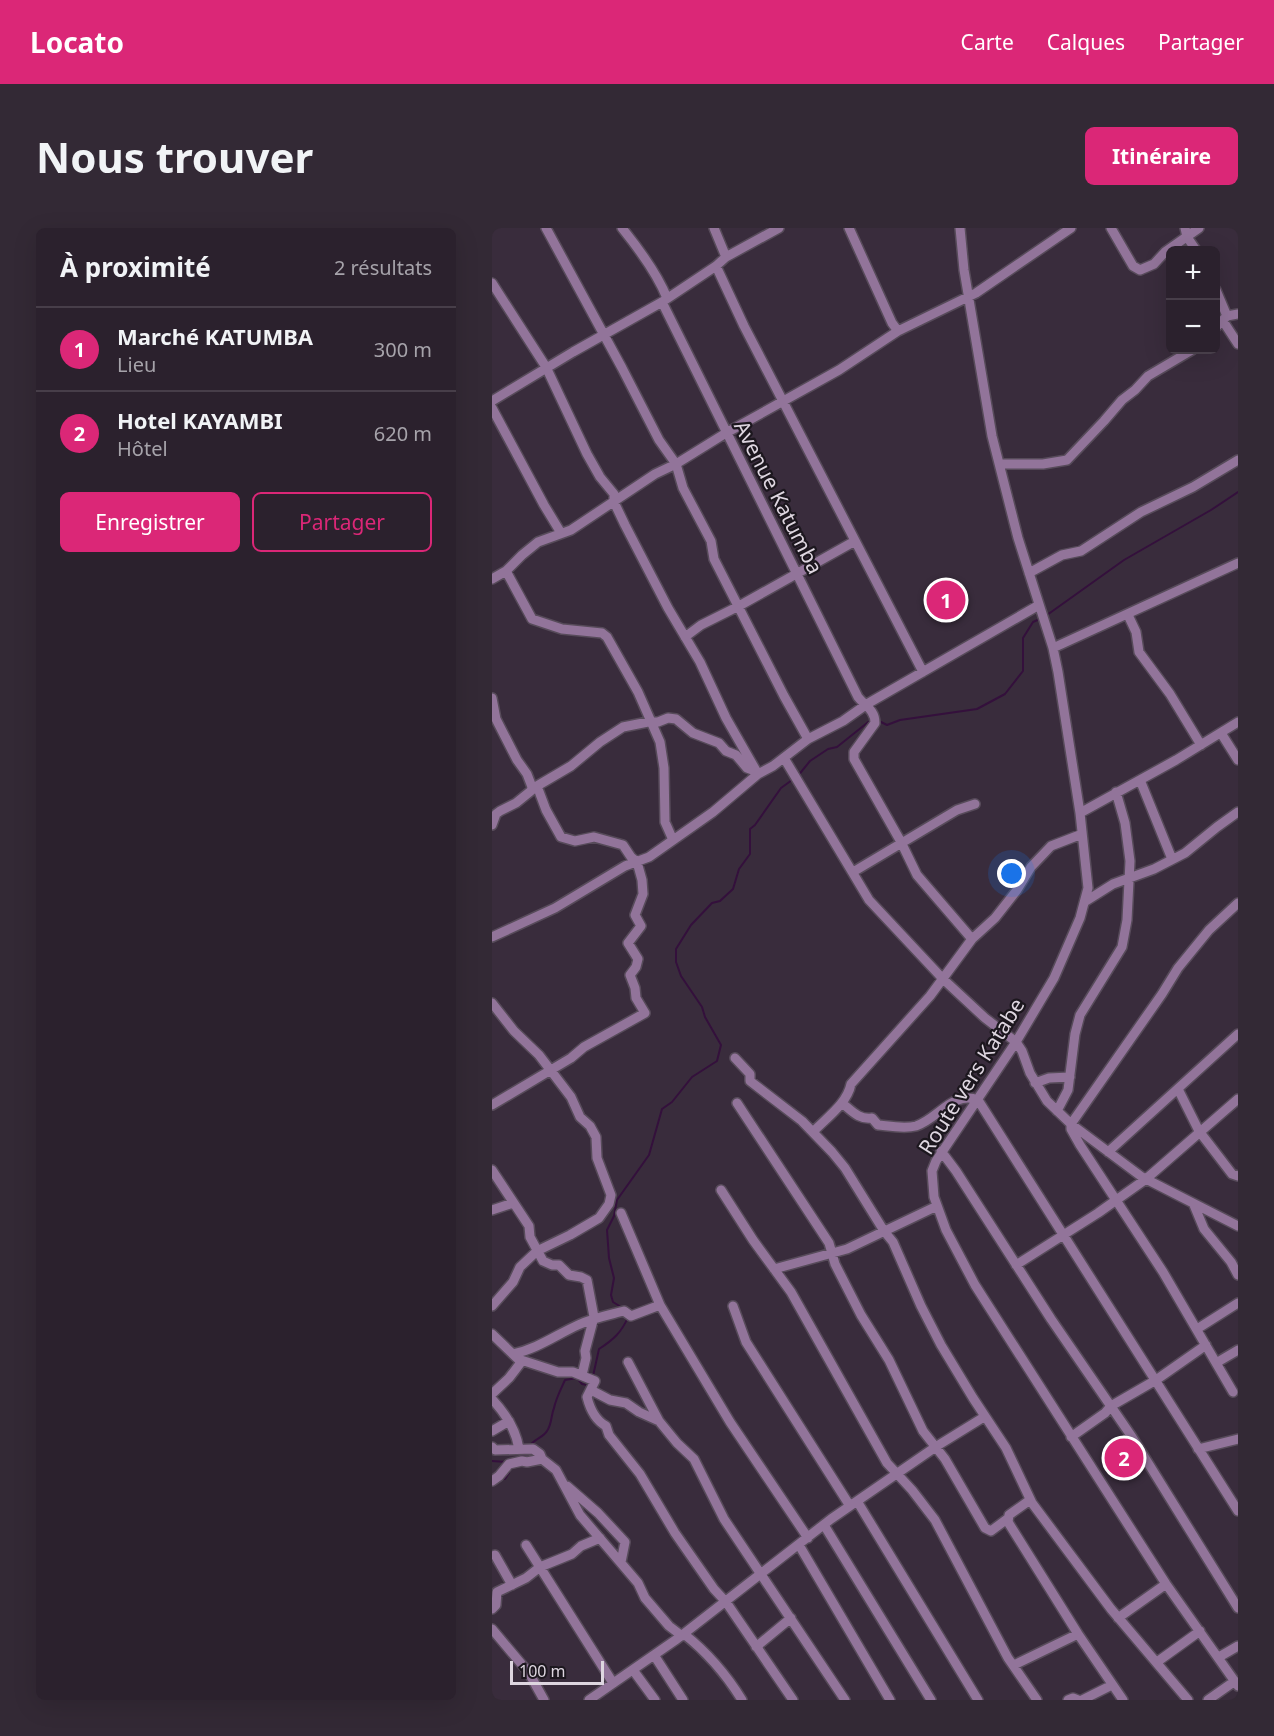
<!DOCTYPE html>
<html lang="fr">
<head>
<meta charset="utf-8">
<style>
  :root { --surface:#2b212d; --page:#332935; --text:#f1f3f6; --muted:#a6a3aa; --line:#473e49; --accent:#db2777 }
  body { margin:0; font-family:"Noto Sans",sans-serif; background:var(--page); color:var(--text) }
  .controls { position:absolute; right:18px; top:18px; display:grid; overflow:hidden; border-radius:9px; box-shadow:0 6px 24px #0002 }
  .controls button { width:54px; height:54px; display:grid; place-items:center; padding:0; border:0; border-bottom:2px solid var(--line); background:var(--surface); color:var(--text); font:30px sans-serif }
  .scale { position:absolute; left:18px; bottom:15px; width:94px; box-sizing:border-box; padding-left:6px; border:3px solid #ded6e0; border-top:0; font-size:16px; line-height:21px; white-space:nowrap; color:#ded6e0; -webkit-text-stroke:4px #1c171e; paint-order:stroke }
  .you { position:absolute; left:520px; top:646px; width:21px; height:21px; margin:-15px; border:4px solid #fff; border-radius:50%; background:#1a73e8; box-shadow:0 0 0 9px #1a73e833 }
  .badge { display:grid; place-items:center; width:39px; height:39px; border-radius:50%; background:var(--accent); color:#fff; font-size:20px; font-weight:700 }
  .pin { position:absolute; translate:-50% -50%; border:3px solid #fff; box-shadow:0 2px 6px #0006 }
  .list { margin:0; padding:0; list-style:none }
  h2 { display:flex; justify-content:space-between; align-items:center; height:78px; margin:0; padding:0 24px; font-size:26px }
  h2 small { font-size:20px; font-weight:400; color:var(--muted) }
  .list li { display:grid; grid-template-columns:39px 1fr auto; gap:18px; align-items:center; box-sizing:border-box; height:84px; padding:0 24px; border-top:2px solid var(--line) }
  .list b { display:block; font-size:22px; white-space:nowrap }
  .list p { margin:0; font-size:20px; white-space:nowrap; color:var(--muted) }
  .list em { font-size:20px; font-style:normal; color:var(--muted) }
  .actions { display:flex; gap:12px; padding:18px 24px }
  .actions a { flex:1; padding:14px 0; border:2px solid var(--accent); border-radius:9px; text-align:center; font-size:21px; color:var(--accent) }
  .actions .main { background:var(--accent); color:#fff }
  .map { position:relative; flex:none; width:746px; height:1472px; overflow:hidden; border-radius:9px }
  header { display:flex; align-items:center; gap:36px; box-sizing:border-box; height:84px; padding:0 30px; background:var(--accent); color:#fff }
  header strong { font-size:28px }
  nav { display:flex; gap:33px; margin-inline-start:auto; font-size:21px }
  .intro { display:flex; align-items:center; justify-content:space-between; box-sizing:border-box; height:144px; padding:0 36px }
  h1 { margin:0; font-size:42px }
  .button { padding:15px 27px; border-radius:9px; background:var(--accent); color:#fff; font-size:21px; font-weight:700 }
  main { display:flex; gap:36px; padding:0 36px }
  aside { flex:1; background:var(--surface); border-radius:9px; box-shadow:0 6px 24px #0002 }
  .map>svg:first-child { display:block }
</style>
</head>
<body>
<header>
<strong>Locato</strong>
<nav><a>Carte</a><a>Calques</a><a>Partager</a></nav>
</header>
<div class="intro"><h1>Nous trouver</h1><a class="button">Itinéraire</a></div>
<main>
<aside>
<h2>À proximité<small>2 résultats</small></h2>
<ul class="list">
<li><span class="badge">1</span><div><b>Marché KATUMBA</b><p>Lieu</p></div><em>300 m</em></li>
<li><span class="badge">2</span><div><b>Hotel KAYAMBI</b><p>Hôtel</p></div><em>620 m</em></li>
</ul>
<div class="actions"><a class="main">Enregistrer</a><a>Partager</a></div>
</aside>
<div class="map">
<svg width="746" height="1472" viewBox="0 0 746 1472">
  <rect width="100%" height="100%" fill="#392c3c"/>
  <g fill="none" stroke-linecap="round" stroke-linejoin="round">
    <path stroke="#34103c" stroke-width="2" d="M555,387L632,332L719,282L746,264
      M385,492L395,497L408,492L485,481L513,466L531,443V410L541,394L550,390
      M305,549L318,533L336,521L345,519L380,491
      M129,1079L121,1074L119,1067L122,1050L117,1030L115,1002L122,988L125,972L157,927L170,881L180,874L200,849L225,833L229,817L213,789L210,779L189,748L184,734V721L199,697L220,675L228,673L241,661L247,641L258,626V601L263,597L289,560L300,552
      M101,1148L107,1121C121,1112 130,1104 136,1089
      M37,1219C41,1211 51,1210 55,1203C60,1196 59,1187 62,1180C64,1170 69,1161 73,1152L85,1150L90,1156L95,1157L98,1155
      M25,1230L34,1226L35,1224
      M0,1233L15,1234
      M9,1251H13L17,1245V1241"/>
    <g stroke="#574b5a" stroke-width="12">
      <path id="minor" d="M54,0L130,140L167,212L184,236L191,260L219,313L222,331L292,468L316,511
        M130,0C147,21 165,45 175,70
        M222,0L234,29
        M357,0L400,95L406,103
        M468,0L472,42L500,208L526,310L561,420L566,444L588,585L596,660L588,690L562,750L524,814L444,933L440,943L442,969L454,1002L483,1057L674,1356L746,1458
        M619,0L641,38L648,42L662,36L673,24L707,0
        M693,0L695,9L704,22
        M224,38L252,98L431,444
        M0,55L54,139L95,226L108,249L122,266V274L133,297L176,380L208,434L234,490L266,546
        M724,62L735,88
        M170,74L366,469C373,478 383,482 383,495L362,524V531L409,614L425,647L480,711
        M731,93L746,116
        M724,99L735,88L746,86
        M0,173L81,124L170,74L224,38L234,29L287,0
        M0,180L52,277L69,305
        M508,236H551L575,232L612,193L630,172L643,162L656,148L700,122
        M14,343L40,391L70,401L110,405L115,409L146,464L168,514L172,540L173,594L181,612
        M537,345L570,327L589,323L649,284L701,259L746,232
        M0,351L14,343L30,327L46,314L79,302L163,246L184,236L234,205L347,142L406,103L484,65L579,0
        M636,387L644,404L647,424L678,466L709,517
        M193,409L209,397L247,378L363,313
        M561,420L746,335
        M0,470L4,491L25,532L35,546L40,559L39,563
        M729,505L746,532
        M292,530L377,672L451,751L493,790L524,814L530,823L538,845L555,873L579,896L650,949L746,998
        M648,552L680,631
        M588,585L684,532L746,494
        M0,597L4,586L8,583L24,575L45,558L79,538L108,514L131,499L156,494H166L176,490L184,491L201,505L227,515L234,523L244,527L255,540L263,543
        M361,644L465,582L483,576
        M594,673L621,656L662,641L693,625L725,599L746,584
        M0,709L63,680L133,638L157,629L221,584L266,546L281,538L316,511L351,493L375,476L547,377
        M0,775L22,803L47,827L79,869L88,889L98,898L104,909L105,930L119,967L117,976L107,990L78,1007L45,1023L28,1039L21,1054L0,1078
        M243,830L258,846V853L310,893L340,924L353,940L392,1003L401,1014L429,1078L449,1117L481,1170L514,1220L540,1275L619,1381L696,1472
        M543,855L557,850L578,849
        M686,861L707,903L740,946L746,948
        M245,875L337,1015L343,1036L369,1087L397,1132L431,1203L453,1231L493,1300L499,1303L515,1291
        M350,875C360,883 367,892 380,890L386,897C397,898 412,901 424,898C446,891 461,862 486,872L746,1283
        M0,877L79,830L92,819L153,785L144,770L143,760L138,747L144,739L146,731L136,715L149,698L143,687L151,666L150,652L145,634L139,629L131,617L102,609L83,613L69,609L54,582L45,558
        M565,883L576,862L583,806L588,787L630,719L635,692L638,633L633,595L624,564
        M321,904C334,890 355,876 359,856L438,768L480,711L503,690L525,662L539,639L559,618L590,606
        M449,923L464,943L559,1091L640,1209L746,1380
        M616,924L746,806
        M0,942L37,998L38,1009L51,1033L60,1037H67L77,1047L89,1049L95,1052L102,1089L93,1123L94,1130L90,1147
        M229,962L261,1012L299,1064L395,1235L420,1262L443,1292L516,1430L545,1472
        M702,977L712,1001L739,1034L746,1047
        M0,982L21,975
        M129,985L168,1077L238,1194L316,1310
        M524,1037L606,985L654,951L746,871
        M282,1041L355,1021L445,978
        M241,1078L254,1114L358,1278
        M705,1101L746,1075
        M0,1106L26,1131L66,1144H81L103,1153L95,1169C98,1181 103,1192 114,1198L117,1207L148,1246L183,1305L222,1361L234,1374L301,1472
        M21,1126C45,1121 64,1107 86,1097C101,1090 117,1087 132,1083L139,1088L168,1077
        M136,1134L167,1193L185,1215L202,1231L232,1291L353,1472
        M724,1135L746,1122
        M99,1162L118,1172L134,1175L147,1184L167,1193
        M741,1164L671,1044L588,917L579,901V896L670,766L686,740L717,702L746,675
        M0,1166L17,1150L30,1133
        M0,1171C13,1185 24,1201 27,1221
        M0,1203L17,1193
        M579,1209L613,1185L619,1178L664,1152L714,1117
        M0,1219L3,1222L41,1221L48,1226L50,1231L64,1242L88,1287L146,1355L153,1370L177,1398L190,1408
        M706,1221L746,1211
        M0,1253L7,1248L17,1236L30,1233L35,1234L50,1231
        M75,1258L106,1285L133,1314L129,1334
        M538,1272L517,1287L516,1294L586,1406L631,1472
        M365,1273L486,1472
        M332,1297L439,1472
        M34,1317L121,1455
        M307,1317L398,1472
        M3,1327L20,1357
        M0,1381L4,1377L5,1364L34,1350L48,1339L80,1326L89,1318L108,1310
        M626,1390L674,1356
        M0,1401L37,1445L52,1472
        M192,1406C216,1425 234,1446 250,1472
        M264,1419L299,1390
        M162,1427L191,1472
        M727,1429L746,1418
        M665,1434L708,1403
        M522,1437L586,1406
        M141,1442L163,1472
        M97,1472L185,1411L339,1291L445,1218L492,1189
        M576,1472L581,1470L586,1472
        M590,1472L620,1457
        M716,1472L743,1453"/>
    </g>
    <use href="#minor" stroke="#92749a" stroke-width="9"/>
  </g>
  <g text-anchor="middle" dominant-baseline="central" stroke-width="4.5" stroke-linejoin="round" paint-order="stroke">
    <g font-size="21" fill="#ded6e0" stroke="#1c171e">
      <text transform="translate(287 269) rotate(63)">Avenue Katumba</text>
      <text transform="translate(479 848) rotate(-58)">Route vers Katabe</text>
    </g>
  </g>
</svg>
<div class="controls">
<button>+</button>
<button>−</button>
</div>
<div class="scale">100 m</div>
<div class="you"></div>
<div class="pin badge" style="left:454px;top:372px">1</div>
<div class="pin badge" style="left:632px;top:1230px">2</div>
</div>
</main>
</body>
</html>
